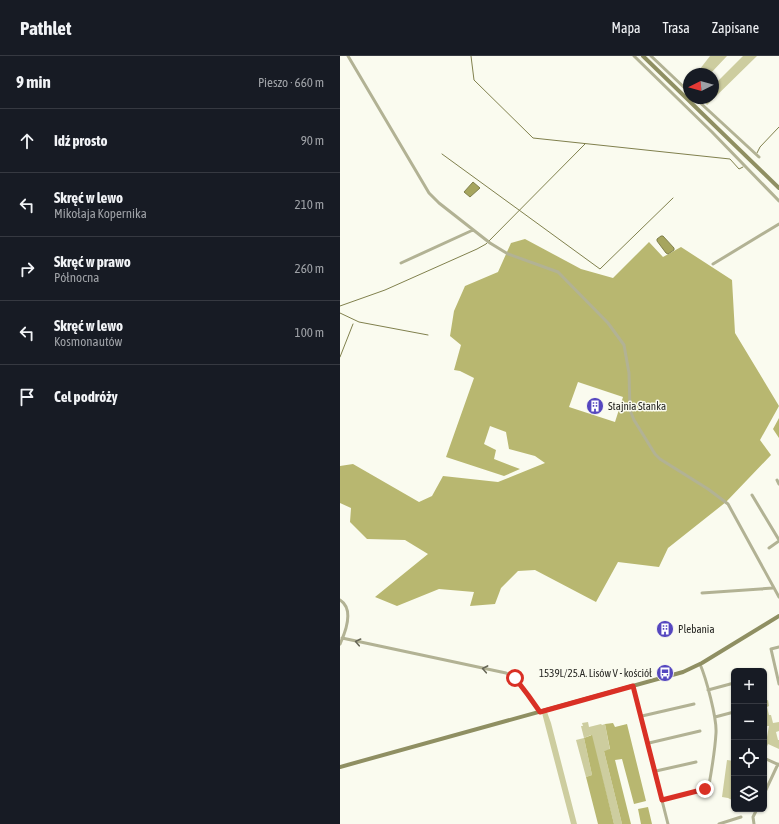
<!DOCTYPE html>
<html lang="pl">
<head>
<meta charset="utf-8">
<style>
  :root { --surface:#171b24; --page:#242831; --text:#f1f3f6; --muted:#9ea1a6; --line:#363941 }
  body { margin:0; font-family:"Asap Condensed",sans-serif; background:var(--page); color:var(--text) }
  .controls { position:absolute; right:12px; bottom:12px; display:grid; overflow:hidden; border-radius:6px; box-shadow:0 1px 3px #0004 }
  .controls button { width:36px; height:36px; display:grid; place-items:center; padding:0; border:0; border-bottom:1px solid var(--line); background:var(--surface); color:var(--text); font:20px sans-serif }
  .compass { position:absolute; left:343px; top:12px; width:36px; height:36px; border-radius:50%; background:var(--surface); box-shadow:0 1px 3px #0004; rotate:265deg }
  .stop { position:absolute; width:12px; height:12px; margin:-9px; border:3px solid #d93025; border-radius:50%; background:#fff }
  .stop.end { background:#d93025; border-color:#fff; box-shadow:0 1px 4px #0008 }
  .list { margin:0; padding:0; list-style:none }
  h2 { display:flex; justify-content:space-between; align-items:center; height:52px; margin:0; padding:0 16px; font-size:17px }
  h2 small { font-size:13px; font-weight:400; color:var(--muted) }
  .list li { display:grid; grid-template-columns:26px 1fr auto; gap:12px; align-items:center; box-sizing:border-box; height:64px; padding:0 16px; border-top:1px solid var(--line) }
  .list b { display:block; font-size:15px; white-space:nowrap }
  .list p { margin:0; font-size:13px; white-space:nowrap; color:var(--muted) }
  .list em { font-size:13px; font-style:normal; color:var(--muted) }
  .icon { flex:none; width:22px; height:22px; fill:none; stroke:currentColor; stroke-width:2; stroke-linecap:round; stroke-linejoin:round }
  .map { position:relative; flex:none; width:439px; height:768px; overflow:hidden }
  header { display:flex; align-items:center; gap:24px; box-sizing:border-box; height:56px; padding:0 20px; background:var(--surface); border-bottom:1px solid var(--line) }
  header strong { font-size:19px }
  nav { display:flex; gap:22px; margin-inline-start:auto; font-size:14px }
  main { display:flex }
  aside { flex:1; background:var(--surface) }
  .map>svg:first-child { display:block }
</style>
</head>
<body>
<header>
<strong>Pathlet</strong>
<nav><a>Mapa</a><a>Trasa</a><a>Zapisane</a></nav>
</header>
<main>
<aside>
<h2>9 min<small>Pieszo · 660 m</small></h2>
<ul class="list">
<li><svg class="icon" aria-label="ahead" viewBox="0 0 24 24"><path d="M12 20V5M6 11l6-6 6 6"/></svg><div><b>Idź prosto</b></div><em>90 m</em></li>
<li><svg class="icon" aria-label="left" viewBox="0 0 24 24"><path d="M17 20v-9H6M10 6l-5 5 5 5"/></svg><div><b>Skręć w lewo</b><p>Mikołaja Kopernika</p></div><em>210 m</em></li>
<li><svg class="icon" aria-label="right" viewBox="0 0 24 24"><path d="M7 20v-9h11M14 6l5 5-5 5"/></svg><div><b>Skręć w prawo</b><p>Północna</p></div><em>260 m</em></li>
<li><svg class="icon" aria-label="left" viewBox="0 0 24 24"><path d="M17 20v-9H6M10 6l-5 5 5 5"/></svg><div><b>Skręć w lewo</b><p>Kosmonautów</p></div><em>100 m</em></li>
<li><svg class="icon" aria-label="arrive" viewBox="0 0 24 24"><path d="M6 21V4h12l-3 4 3 4H6"/></svg><div><b>Cel podróży</b></div></li>
</ul>
</aside>
<div class="map">
<svg width="439" height="768" viewBox="0 0 439 768">
  <rect width="100%" height="100%" fill="#fafbef"/>
  <path fill="#cdcd9f" d="M370,0H387L370,18H356Z
    M403,0H417L367,49L362,42H373V30Z
    M428,644L429,650L427,651L429,659H431L433,667L439,666V675L436,676L438,684H439V693L428,688L424,697V680L427,681L429,670H426L424,679V645Z
    M207,656L211,667L237,768H231L202,657Z
    M248,666L249,671L261,668L262,669L265,668L270,694L264,695L282,768H274L251,679L244,682L252,719L246,721L236,684L244,682L241,670H243L242,667Z
    M387,704L394,705V745L388,742L382,741Z"/>
  <path fill="#b8b770" fill-rule="evenodd" d="M185,183L241,213L273,222L309,186L323,201L341,191L392,224L395,277L439,350L420,384L431,399L386,446L328,492L319,511L278,506L256,546L195,514L178,515L161,532L155,548L130,550L134,536L99,533L57,550L35,541L88,498L65,484L27,483L10,466L11,452L0,447V410L13,408L79,446L92,440L103,420L158,426L205,407L195,400L169,393L166,376L150,370L144,388L156,394L154,403L180,413L164,420L106,401L134,322L120,315L114,314L121,289L110,280L114,255L125,230L158,216L171,187ZM238,326L283,341L275,366L229,351Z
    M439,362V382L433,373Z
    M273,667L275,671L287,668L306,745L294,748L282,703L275,704L291,768H282L264,695L270,693L265,668Z
    M252,679L274,768H258L246,721L252,719L244,682Z
    M308,751L312,768H301L298,753Z"/>
  <path fill="#a6a55e" stroke="#80804d" d="M133,126L140,132L130,141L124,136Z
    M321,180H323L334,192V194L328,198L326,197L317,185V183Z"/>
  <g fill="none" stroke-linecap="round" stroke-linejoin="round">
    <path stroke="#80804d" stroke-width="1" d="M131,0L134,24L193,82L390,103L399,113L403,111
      M417,97L420,91L439,71
      M102,98L260,213L333,142
      M0,250L45,234L137,193L146,188L245,88
      M0,257L19,266L88,279
      M0,301L13,268"/>
    <path stroke="#b2b294" stroke-width="3" d="M8,0L89,137L99,147L150,187L168,198L218,216L268,267L284,289L289,317L290,354L294,364L315,398L320,403L368,433L388,448L439,541
      M294,0L372,76L439,145
      M311,0L349,36
      M355,42L419,101
      M61,207L133,174
      M373,208L439,168
      M437,424L439,428
      M412,439L439,484
      M429,492L439,485
      M362,537L433,532
      M0,544C14,553 6,575 0,588
      M2,582L166,617L172,620L177,625L200,656
      M439,591L431,593L439,628
      M293,630L328,768
      M368,634L394,627
      M302,660L354,648
      M375,661L394,656
      M309,687L360,675
      M424,702L439,709
      M316,715L356,706
      M424,738L438,708
      M322,744L365,733L369,729C372,712 375,694 376,677C377,662 366,622 360,608
      M379,768L401,761
      M414,768L413,761L417,753"/>
    <path stroke="#8f8f62" stroke-width="4" d="M303,0L439,132
      M0,711L343,616L362,607L439,560"/>
  </g>
  <defs><path id="oneway-chevron" d="M-2-3.5L2.5 0L-2 3.5" fill="none" stroke-width="1.6" stroke-linecap="round" stroke-linejoin="round"/></defs>
  <g stroke="#666656">
    <use href="#oneway-chevron" transform="translate(18 586) rotate(-168)"/>
    <use href="#oneway-chevron" transform="translate(145 613) rotate(-169)"/>
  </g>
  <g fill="none" stroke-linecap="round" stroke-linejoin="round">
    <path stroke="#d93025" stroke-width="5" d="M175,622L188,639L200,656L293,630L322,744L365,733"/>
  </g>
  <defs>
    <g id="building-disc" transform="scale(0.9)"><circle r="9.5" fill="#5547bf" stroke="#fafbef"/><path d="M-4-6H4V6H1V3H-1V6H-4ZM-2.5-4.3h1.7v1.8h-1.7ZM.8-4.3h1.7v1.8H.8ZM-2.5-1h1.7V.8h-1.7ZM.8-1h1.7V.8H.8Z" fill="#fff"/></g>
    <g id="bus-disc" transform="scale(0.9)"><circle r="9.5" fill="#5547bf" stroke="#fafbef"/><path d="M-5-6H5V4H4V6H2V4H-2V6H-4V4H-5ZM-3.5-4V0h7V-4ZM-3.5 1.2v1.5H-2V1.2ZM2 1.2v1.5H3.5V1.2Z" fill="#fff"/></g>
  </defs>
  <g fill-rule="evenodd">
    <use href="#building-disc" x="255" y="350"/>
    <use href="#building-disc" x="325" y="573"/>
    <use href="#bus-disc" x="325" y="617"/>
  </g>
  <g text-anchor="middle" dominant-baseline="central" stroke-width="3" stroke-linejoin="round" paint-order="stroke">
    <g font-size="11" fill="#282824" stroke="#fafbef" text-anchor="start">
      <text x="268" y="350">Stajnia Stanka</text>
      <text x="338" y="573">Plebania</text>
      <text x="312" y="617" text-anchor="end">1539L/25.A. Lisów V - kościół</text>
    </g>
  </g>
</svg>
<div class="controls">
<button>+</button>
<button>−</button>
<button><svg class="icon" aria-label="locate" viewBox="0 0 24 24"><circle cx="12" cy="12" r="6"/><path d="M12 2v4M12 18v4M2 12h4M18 12h4"/></svg></button>
<button><svg class="icon" aria-label="layers" viewBox="0 0 24 24"><path d="M12 4l9 5-9 5-9-5zM3 14l9 5 9-5"/></svg></button>
</div>
<svg class="compass" viewBox="-18 -18 36 36"><path d="M0-13l5 13h-10z" fill="#e53935"/><path d="M0 13l5-13h-10z" fill="#9ea1a6"/></svg>
<div class="stop" style="left:175px;top:622px"></div>
<div class="stop end" style="left:365px;top:733px"></div>
</div>
</main>
</body>
</html>
